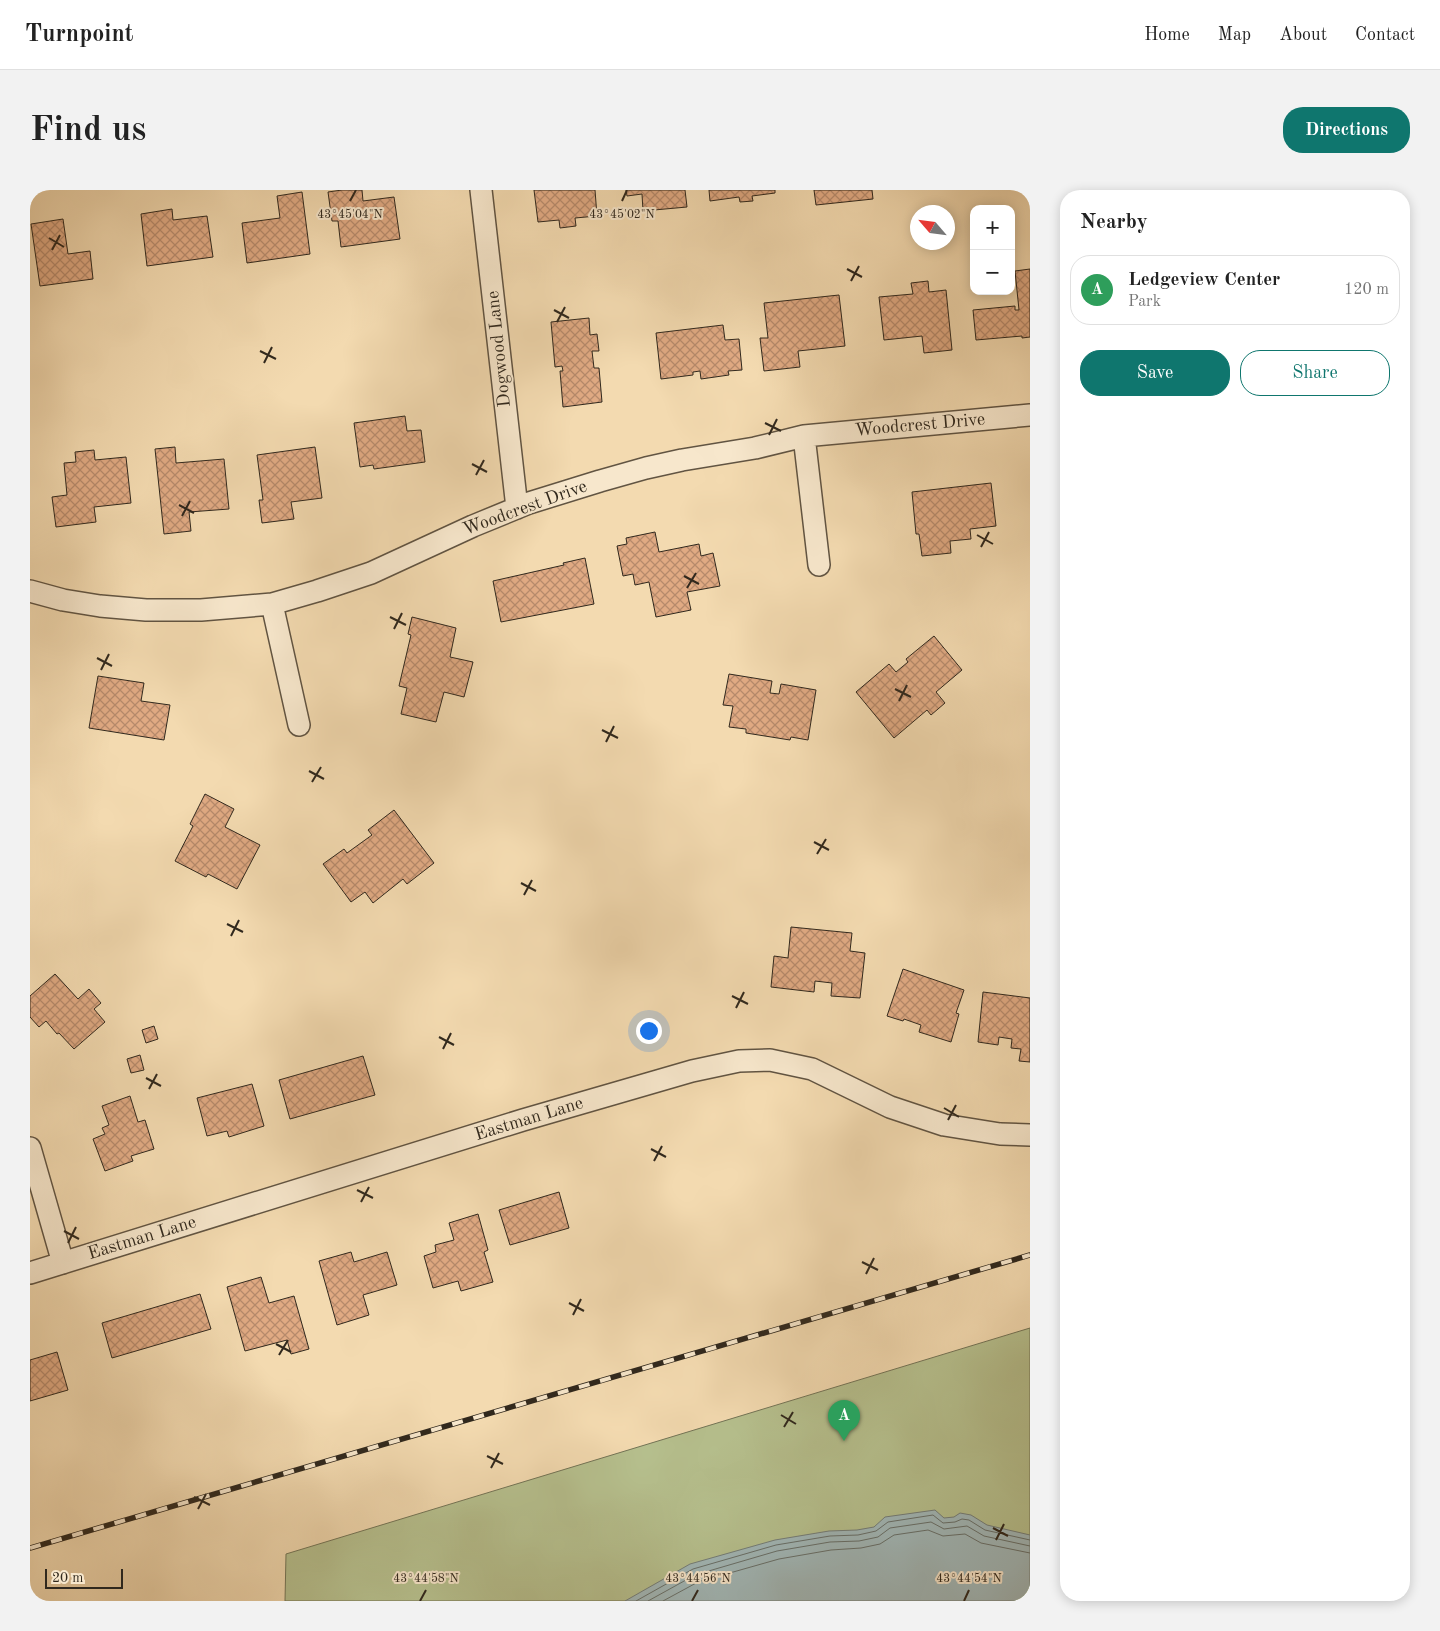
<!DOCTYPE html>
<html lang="en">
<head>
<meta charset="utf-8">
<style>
  :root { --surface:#fff; --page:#f2f2f2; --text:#222; --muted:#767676; --line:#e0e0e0; --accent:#0f766e }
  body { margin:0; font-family:"Old Standard TT",serif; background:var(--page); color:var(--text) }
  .controls { position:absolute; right:15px; top:15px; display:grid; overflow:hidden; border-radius:10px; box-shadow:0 2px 12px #0003 }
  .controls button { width:45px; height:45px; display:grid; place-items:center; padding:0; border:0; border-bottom:1px solid var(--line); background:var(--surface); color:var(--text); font:25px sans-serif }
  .compass { position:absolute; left:880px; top:15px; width:45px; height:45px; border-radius:50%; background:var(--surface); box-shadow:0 2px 12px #0003; rotate:298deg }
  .scale { position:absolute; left:15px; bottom:12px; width:78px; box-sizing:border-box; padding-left:5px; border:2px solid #30281d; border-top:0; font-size:14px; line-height:18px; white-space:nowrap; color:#30281d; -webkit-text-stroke:4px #f7e7cc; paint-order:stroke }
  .you { position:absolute; left:618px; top:840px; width:18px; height:18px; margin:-12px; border:4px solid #fff; border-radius:50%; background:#1a73e8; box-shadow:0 0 0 8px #1a73e833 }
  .badge { display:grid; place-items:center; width:32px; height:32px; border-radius:50%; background:var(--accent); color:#fff; font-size:16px; font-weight:700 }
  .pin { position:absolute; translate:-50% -41px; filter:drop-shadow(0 1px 2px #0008) }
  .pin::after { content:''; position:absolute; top:26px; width:18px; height:15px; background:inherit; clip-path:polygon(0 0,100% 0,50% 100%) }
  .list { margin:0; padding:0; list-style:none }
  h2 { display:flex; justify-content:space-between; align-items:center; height:65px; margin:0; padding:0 20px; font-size:21px }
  h2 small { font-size:16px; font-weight:400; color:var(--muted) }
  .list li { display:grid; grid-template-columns:32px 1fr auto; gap:15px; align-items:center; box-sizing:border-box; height:70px; margin:0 10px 10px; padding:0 10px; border:1px solid var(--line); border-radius:20px }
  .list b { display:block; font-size:19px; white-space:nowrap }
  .list p { margin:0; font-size:16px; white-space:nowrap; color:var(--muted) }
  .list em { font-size:16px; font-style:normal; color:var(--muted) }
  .actions { display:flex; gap:10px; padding:15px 20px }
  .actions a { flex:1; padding:11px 0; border:1px solid var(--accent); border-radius:20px; text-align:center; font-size:18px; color:var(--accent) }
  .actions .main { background:var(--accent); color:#fff }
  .map { position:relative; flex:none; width:1000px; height:1411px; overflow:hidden; border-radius:20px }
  header { display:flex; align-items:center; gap:30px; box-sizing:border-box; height:70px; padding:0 25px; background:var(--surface); border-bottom:1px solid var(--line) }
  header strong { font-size:24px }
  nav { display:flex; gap:28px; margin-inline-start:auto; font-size:18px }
  .intro { display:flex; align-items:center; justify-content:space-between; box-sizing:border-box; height:120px; padding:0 30px }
  h1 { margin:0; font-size:35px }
  .button { padding:12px 22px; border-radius:20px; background:var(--accent); color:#fff; font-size:18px; font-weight:700 }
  main { display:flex; gap:30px; padding:0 30px }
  aside { flex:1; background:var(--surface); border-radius:20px; box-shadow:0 2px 12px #0003 }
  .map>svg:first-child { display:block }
</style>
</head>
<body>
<header>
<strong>Turnpoint</strong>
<nav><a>Home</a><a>Map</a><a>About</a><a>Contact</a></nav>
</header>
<div class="intro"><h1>Find us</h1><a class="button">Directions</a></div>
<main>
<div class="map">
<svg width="1000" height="1411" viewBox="0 0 1000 1411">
  <defs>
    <pattern id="building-cross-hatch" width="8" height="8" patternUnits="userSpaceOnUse" patternTransform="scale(1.25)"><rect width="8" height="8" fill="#e0aa83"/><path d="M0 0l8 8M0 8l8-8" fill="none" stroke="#b68a6b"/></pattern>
  </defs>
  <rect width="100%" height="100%" fill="#f3dab0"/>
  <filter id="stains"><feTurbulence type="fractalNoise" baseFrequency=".004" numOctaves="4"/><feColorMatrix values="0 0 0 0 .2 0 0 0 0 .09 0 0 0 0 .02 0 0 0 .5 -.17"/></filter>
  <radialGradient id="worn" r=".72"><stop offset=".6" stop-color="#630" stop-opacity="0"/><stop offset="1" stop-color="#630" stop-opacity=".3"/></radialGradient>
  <path fill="#b6c08e" stroke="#737456" d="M1000,1138V1411H255L256,1364Z"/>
  <path fill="#a1b7b7" stroke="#747e79" d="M905,1320L914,1328L924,1327L930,1323L941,1325L957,1335L1000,1345V1411H595L660,1374L745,1350L799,1341L827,1340L844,1337L855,1327Z"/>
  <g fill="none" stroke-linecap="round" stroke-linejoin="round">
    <path stroke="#68706a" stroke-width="1" d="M606,1411L663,1379L746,1355L800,1346L828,1345L846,1341L858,1332L903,1325L913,1333L925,1332L932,1329L939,1330L955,1340L1000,1350
      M618,1411L665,1385L747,1361L800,1352L829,1351L848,1347L860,1338L901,1332L914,1339L937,1336L954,1346L1000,1356
      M633,1411L668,1392L749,1369L801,1360L831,1358L850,1354L864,1345L898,1340L913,1346L935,1344L951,1353L1000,1363"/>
  </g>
  <path fill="url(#building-cross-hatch)" stroke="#30281d" d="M312,0H332L333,11L364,7L370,49L311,57L308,31H302L298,2Z
    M504,0H565L567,26L545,28L546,36L530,38L529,30L508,32Z
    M596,0H655L657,17L613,21L612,4L597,6Z
    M679,0H745V3L722,6L723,11L710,12L709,7L680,11Z
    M784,0H842L843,9L786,15Z
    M272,2L280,64L217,73L212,33L250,28L247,6Z
    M142,19L143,30L177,26L183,67L117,76L111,24Z
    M33,29L38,64L60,61L63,89L10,96L1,34Z
    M1000,79V147L992,148V146L946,150L943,120L985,116V120H989L985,81Z
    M898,91L899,102L916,100L922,160L894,163L892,146L854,150L849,107L883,104L881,93Z
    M809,105L815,156L768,161L770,177L734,181L730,148H738L734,113Z
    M559,128L560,145L567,144L569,161H562L564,178H569L572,212L533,217L530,181H533L532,176L525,177L521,132Z
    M693,135L695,150L709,149L712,180L698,181L699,185L671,189L670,181L663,182V185L631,189L626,143Z
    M375,226L377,241L391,240L395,272L344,279L343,275L330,277L324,233Z
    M145,257L146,273L194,269L199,319L159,322L161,341L134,344L125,259Z
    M285,257L292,308L261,312L264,329L232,333L229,310H233L227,265Z
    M64,260L65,270L96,267L101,313L64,317L66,332L26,337L22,307L37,305L34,273L46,272L45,262Z
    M961,293L966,336L940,339L941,349L920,351L921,363L892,366L889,344H886L882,302Z
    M625,342L629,362L669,354L671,366L683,363L690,396L657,402L661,420L626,427L619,392L605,395L603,384L593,386L587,356L597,354L596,348Z
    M555,368L564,414L471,432L463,391L534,375L533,373Z
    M382,427L426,438L420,467L443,472L434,507L414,502L406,532L371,524L377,498L369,496L381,445L378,444Z
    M904,446L932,480L906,502L915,513L901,525L897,520L864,548L826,502L859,474L866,482L878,472L876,469Z
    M699,484L742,491L740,503L749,504L751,494L786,500L778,550L761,547L760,550L716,543V539L699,537L703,516L693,515Z
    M68,486L114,493L111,511L140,515L134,550L59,538Z
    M175,604L204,619L195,637L230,655L207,699L178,684L176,687L145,671L163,636L160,634Z
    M364,620L404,673L377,694L373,689L343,713L335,702L321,712L293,674L314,659L317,663L342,645L338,640Z
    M761,737L822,743L820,761L835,763L830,808L801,806L802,793L785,791L784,802L741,797L744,766L758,768Z
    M873,779L934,800L926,823L929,824L921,852L889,842L891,835L874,829L873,831L857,826Z
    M25,784L48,809L59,799L71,813L64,819L75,832L44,859L29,843L27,844L16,831L9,837L0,827V806Z
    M953,802L1000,808V872L989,871L991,859L981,858L982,849L969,847L968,855L948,852Z
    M124,836L128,849L116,853L112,840Z
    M110,865L114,880L101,883L97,869Z
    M333,866L345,905L260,929L249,890Z
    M222,894L234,936L199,947L197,941L177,946L167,908Z
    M100,906L108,932L115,930L124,959L101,966L103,971L75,981L63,949L75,944L72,938L79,935L72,916Z
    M529,1002L539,1038L480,1055L469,1020Z
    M448,1024L458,1060L454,1062L463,1092L431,1101L428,1091L403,1098L394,1066L406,1062L405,1055L424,1050L419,1033Z
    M321,1062L324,1072L357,1062L367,1095L333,1105L339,1125L307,1135L289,1071Z
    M231,1087L239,1113L264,1106L279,1159L261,1164L257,1150L215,1161L197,1097Z
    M170,1104L181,1139L82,1168L72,1133Z
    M27,1162L38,1200L0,1211V1170Z"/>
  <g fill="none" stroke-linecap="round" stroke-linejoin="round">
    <g stroke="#615442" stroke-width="24">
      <path id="minor" d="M451,0L487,318
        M774,246L789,375
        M0,401L33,410L70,416L116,420H171L242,414L287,401L341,383L443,336L499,313L570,291L616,278L652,270L725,258L774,246L1000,225
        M242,414L269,535
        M0,958L33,1073
        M0,1083L493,930L662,881L709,871L740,870L782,879L860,917L914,935L970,944L1000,945"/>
    </g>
    <use href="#minor" stroke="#f7e7cc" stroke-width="21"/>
    <g stroke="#30281d" stroke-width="5.5">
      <path id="rail" d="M0,1358L1000,1065"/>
    </g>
    <use href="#rail" stroke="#f7e7cc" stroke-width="4" stroke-dasharray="11" stroke-linecap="butt"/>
  </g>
  <path fill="none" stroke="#30281d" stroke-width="2" d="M320,11L326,0M592,11L597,0M19,48L34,57M22,60L30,45M817,79L832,87M821,91L829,76M524,120L539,128M527,132L535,117M230,161L246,169M234,173L242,157M735,233L751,241M739,245L747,229M442,274L457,282M446,285L454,270M149,315L164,323M152,326L160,311M947,345L963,354M951,357L959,342M654,386L669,394M657,398L666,383M360,427L376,435M364,439L372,423M67,468L82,476M71,480L79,464M865,499L881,507M869,511L877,495M572,540L588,548M576,552L584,536M279,581L294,589M282,592L291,577M784,652L799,660M787,664L796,649M491,693L506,701M494,705L502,690M197,734L213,742M201,746L209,730M702,806L718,814M706,818L714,802M409,847L424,855M413,859L421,843M116,888L131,896M119,899L127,884M914,918L929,927M918,930L926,915M621,959L636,967M624,971L632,956M327,1000L343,1008M331,1012L339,997M34,1041L49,1049M38,1053L46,1037M832,1072L848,1080M836,1084L844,1068M539,1113L554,1121M543,1125L551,1109M246,1154L261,1162M249,1165L258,1150M751,1225L766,1234M754,1237L763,1222M457,1266L473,1274M461,1278L469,1263M164,1307L180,1315M168,1319L176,1304M963,1338L978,1346M966,1350L974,1334M390,1411L396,1400M662,1411L668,1400M934,1411L939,1400"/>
  <g text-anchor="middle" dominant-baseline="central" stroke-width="4" stroke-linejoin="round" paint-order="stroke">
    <g font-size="18" fill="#30281d" stroke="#f7e7cc">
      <text transform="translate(469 159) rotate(-96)">Dogwood Lane</text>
      <text transform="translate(890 235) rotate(-5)">Woodcrest Drive</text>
      <text transform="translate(495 318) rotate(-20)">Woodcrest Drive</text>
      <text transform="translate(499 929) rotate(-17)">Eastman Lane</text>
      <text transform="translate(112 1048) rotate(-17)">Eastman Lane</text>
    </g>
  </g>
  <g font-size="12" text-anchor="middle" fill="#30281d" stroke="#f7e7cc" stroke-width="4" stroke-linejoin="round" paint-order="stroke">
    <text x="320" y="28">43°45'04"N</text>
    <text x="592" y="28">43°45'02"N</text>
    <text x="396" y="1392">43°44'58"N</text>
    <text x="668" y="1392">43°44'56"N</text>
    <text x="939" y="1392">43°44'54"N</text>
  </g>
  <rect width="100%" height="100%" filter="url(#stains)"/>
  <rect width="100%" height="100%" fill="url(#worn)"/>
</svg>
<div class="controls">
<button>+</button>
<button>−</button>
</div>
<svg class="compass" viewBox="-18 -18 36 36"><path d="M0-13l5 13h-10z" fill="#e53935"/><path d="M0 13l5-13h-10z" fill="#767676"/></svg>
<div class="scale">20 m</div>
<div class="you"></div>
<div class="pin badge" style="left:814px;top:1251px;background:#2e9e5b">A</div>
</div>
<aside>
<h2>Nearby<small></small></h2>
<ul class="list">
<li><span class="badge" style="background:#2e9e5b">A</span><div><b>Ledgeview Center</b><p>Park</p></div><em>120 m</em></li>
</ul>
<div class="actions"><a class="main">Save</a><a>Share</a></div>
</aside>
</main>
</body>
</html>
